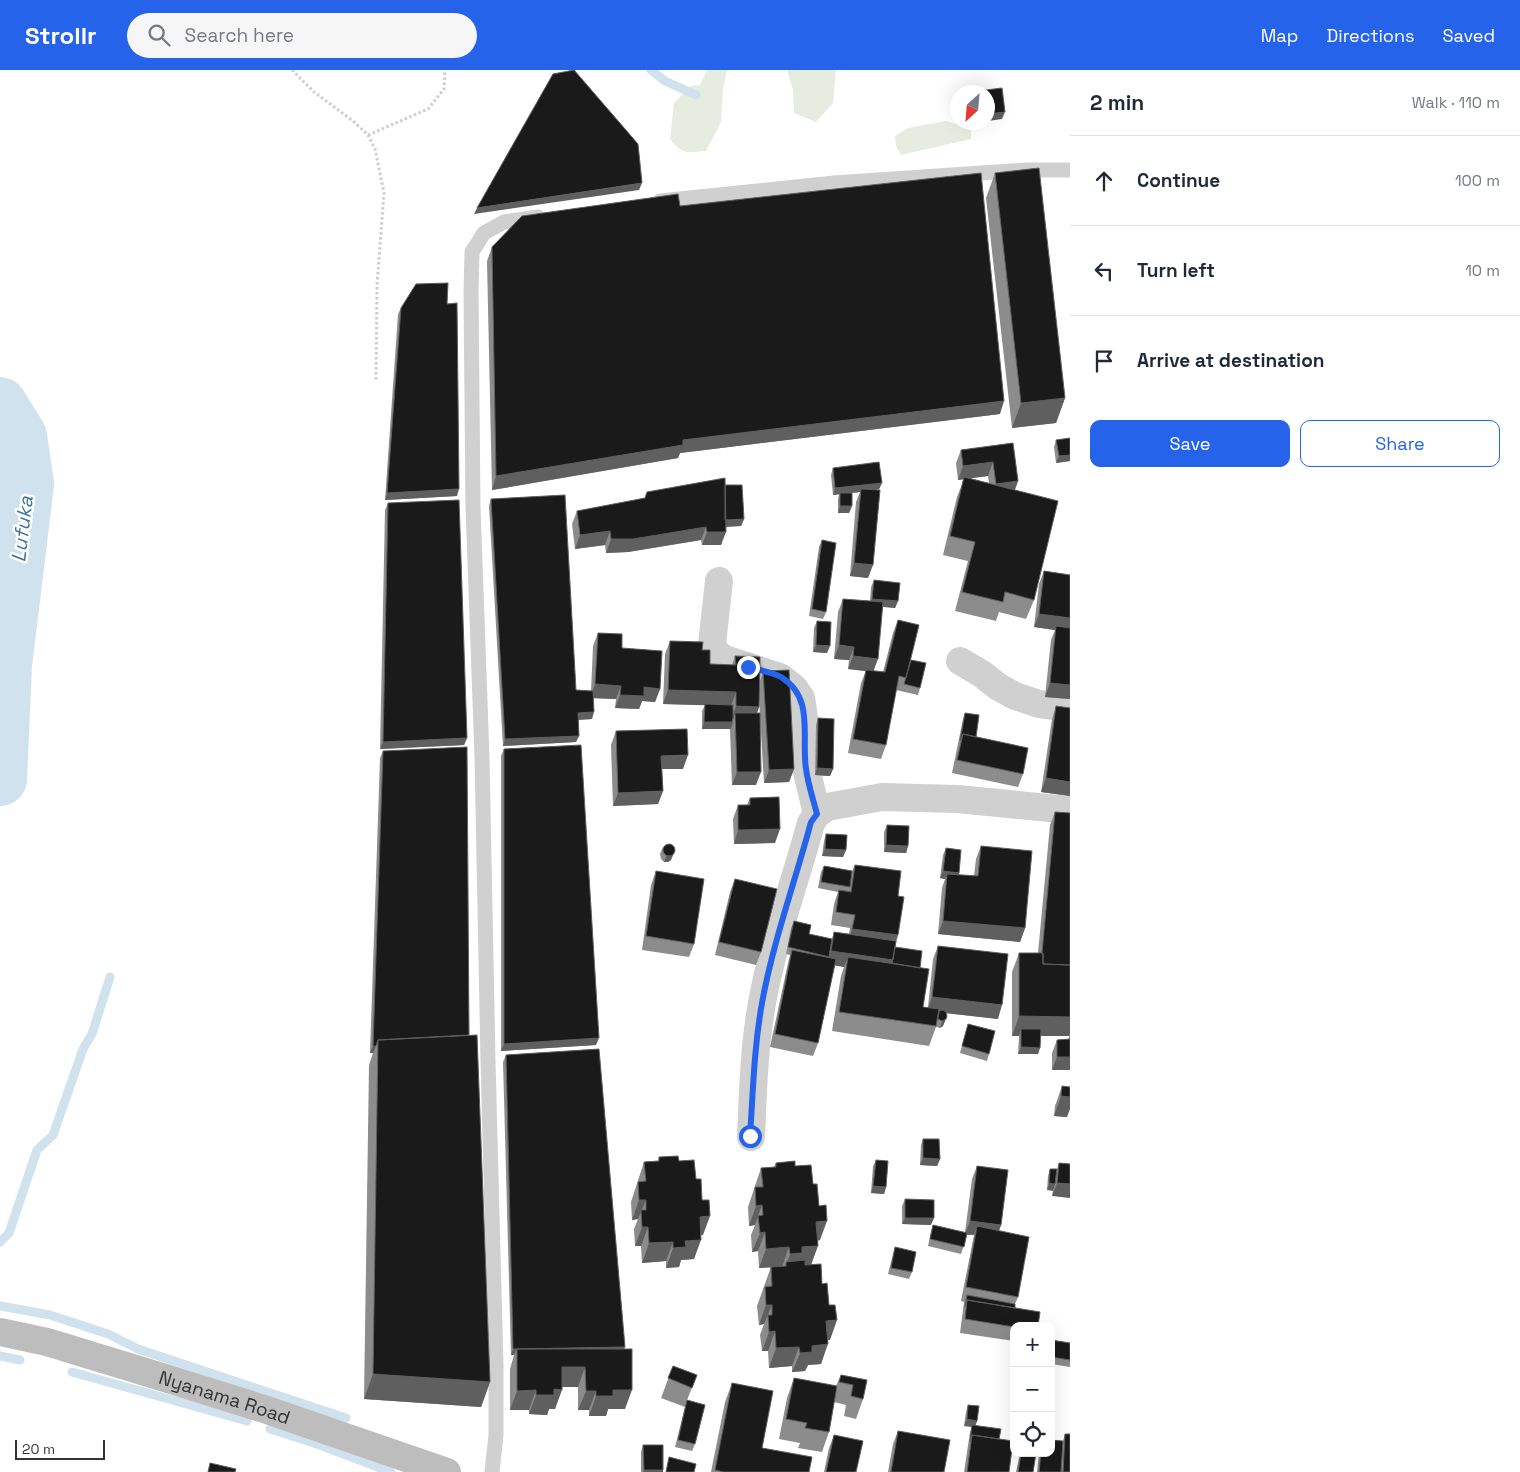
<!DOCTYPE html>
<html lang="en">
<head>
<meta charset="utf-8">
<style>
  :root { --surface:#fff; --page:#f6f6f7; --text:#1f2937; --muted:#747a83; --line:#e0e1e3; --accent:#2563eb }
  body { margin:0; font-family:"Space Grotesk",sans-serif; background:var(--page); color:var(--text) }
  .controls { position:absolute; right:15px; bottom:15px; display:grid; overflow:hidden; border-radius:10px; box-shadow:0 5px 20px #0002 }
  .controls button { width:45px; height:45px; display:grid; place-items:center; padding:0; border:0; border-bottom:1px solid var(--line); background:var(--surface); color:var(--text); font:25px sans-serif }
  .compass { position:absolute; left:950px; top:15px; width:45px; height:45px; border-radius:50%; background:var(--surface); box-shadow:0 5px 20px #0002; rotate:206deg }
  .scale { position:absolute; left:15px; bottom:12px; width:90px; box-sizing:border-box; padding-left:5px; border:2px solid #333; border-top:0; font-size:14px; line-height:18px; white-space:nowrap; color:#333; -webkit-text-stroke:4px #fff; paint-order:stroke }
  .stop { position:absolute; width:15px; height:15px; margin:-11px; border:4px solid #2563eb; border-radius:50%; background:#fff }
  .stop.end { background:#2563eb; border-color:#fff; box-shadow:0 1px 5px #0008 }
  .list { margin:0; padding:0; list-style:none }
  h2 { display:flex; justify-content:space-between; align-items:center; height:65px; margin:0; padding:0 20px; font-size:21px }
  h2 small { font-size:16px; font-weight:400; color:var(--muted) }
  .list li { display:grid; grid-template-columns:32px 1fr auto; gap:15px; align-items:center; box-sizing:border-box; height:90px; padding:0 20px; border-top:1px solid var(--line) }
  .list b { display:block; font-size:19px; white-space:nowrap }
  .list em { font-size:16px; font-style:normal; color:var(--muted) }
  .actions { display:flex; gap:10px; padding:15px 20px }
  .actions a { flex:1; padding:11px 0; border:1px solid var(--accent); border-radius:10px; text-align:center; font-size:18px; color:var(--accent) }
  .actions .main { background:var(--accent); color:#fff }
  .icon { flex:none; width:28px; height:28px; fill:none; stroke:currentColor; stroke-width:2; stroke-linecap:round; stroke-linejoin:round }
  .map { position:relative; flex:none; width:1070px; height:1402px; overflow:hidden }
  header { display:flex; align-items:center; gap:30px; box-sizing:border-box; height:70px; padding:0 25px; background:var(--accent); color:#fff }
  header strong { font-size:24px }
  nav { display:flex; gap:28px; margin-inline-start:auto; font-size:18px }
  .search { width:350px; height:45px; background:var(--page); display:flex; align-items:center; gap:12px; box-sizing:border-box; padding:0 18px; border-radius:28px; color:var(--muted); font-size:19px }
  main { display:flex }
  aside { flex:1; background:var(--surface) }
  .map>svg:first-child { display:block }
</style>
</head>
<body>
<header>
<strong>Strollr</strong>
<div class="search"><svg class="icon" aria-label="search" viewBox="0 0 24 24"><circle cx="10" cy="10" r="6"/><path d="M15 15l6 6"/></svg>Search here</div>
<nav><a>Map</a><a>Directions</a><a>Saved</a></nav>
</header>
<main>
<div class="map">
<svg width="1070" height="1402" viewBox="0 0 1070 1402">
  <rect width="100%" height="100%" fill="#fff"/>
  <path fill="#e6ecdf" d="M707,0H727L723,19L721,52L706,81C687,82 683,86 670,69L674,33L691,16L700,15Z
    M787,0H836L833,33L816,52L794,43L793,20Z
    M946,51L971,58V69L901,85L896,76L895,66L908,58Z"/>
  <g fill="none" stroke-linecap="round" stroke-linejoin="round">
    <path stroke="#cfe2ee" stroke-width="9" d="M651,0L665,11L696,25
      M0,1172L9,1163L37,1080L53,1065L83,979L92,964L110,907
      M0,1236L50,1245L108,1264L138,1279L346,1348
      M0,1286L20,1290
      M72,1302L247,1351
      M270,1359L314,1373L391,1402"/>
    <path stroke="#cfe2ee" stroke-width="54" d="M0,334L20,366L27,414L5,595L0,709"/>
    <path stroke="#cdcdcd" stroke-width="3" stroke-dasharray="2.5 2.5" stroke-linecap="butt" d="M292,0L314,22L353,51L368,65L375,79L384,123L377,215L376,311
      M368,65L428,39L444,19L445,0"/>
    <path stroke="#d0d0d0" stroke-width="15" d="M660,131L834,113L1027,100H1070
      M492,1402L496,1365V1296L488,991L482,687L473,436L471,223L472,182L484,163L504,152L538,147"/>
    <path stroke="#d0d0d0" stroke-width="28" d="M719,511L712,574L717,584L725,589L780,607L794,618L801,628L804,648L806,698L817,744
      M960,591L982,604L997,616L1015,626L1039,634L1070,638
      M751,1067C753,1022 754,977 762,933C773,872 795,812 811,753L817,744L827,737L882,727L957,729L1070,740"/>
    <path stroke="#bdbdbd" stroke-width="28" id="s1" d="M0,1262L47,1272L165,1308L264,1339L447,1402"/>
  </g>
  <path fill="#8c8c8c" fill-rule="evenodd" d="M995,103L1065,328L1056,353L1012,358L986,128Z
    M680,136L1000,344L680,383L678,388L492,420L487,191L492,177Z
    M447,234L457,426L385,430L398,244L401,238Z
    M1070,368V391L1056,393L1054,377L1056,370Z
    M1013,373L1018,411L1015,420L1034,530L1026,549L999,542L996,551L955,541L968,491L943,485L957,427L964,409L958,410L956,393L961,380ZM988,406L989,413L969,408Z
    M833,398L882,413L879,419L875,420L868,508L850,506L856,432L860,422L851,423L852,436L849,443H838V430L839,424L833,425L831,405Z
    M725,415L744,449L741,456L725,457L721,475H702L701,470L628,482L606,483L605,475L575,479L572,454L577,441Z
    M491,429L576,620L591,621L593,576L598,563L622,578L660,619L655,632L642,631L639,639L615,638L616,629L593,628L592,649L578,650L579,666L576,672L503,676L489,436Z
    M388,433L467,668L464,675L380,679L385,440Z
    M822,470L826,542L823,549L809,546L819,477Z
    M1044,501L1070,505V629L1045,627L1051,570L1055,560L1034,557L1039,514Z
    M874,510L898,531L895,538L883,537L874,601L883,602L893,563L898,550L920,618L918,625L896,620L886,675L881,689L848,683L861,613L866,601L848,599L849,590L834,589L838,542L843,529L870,531L871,517Z
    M817,551L827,583L813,582L814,558Z
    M670,571L702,580L710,594L732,595L735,586L760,611L763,601L794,699L789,712L764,713L759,629V637L757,643L756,715H732L730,659H702V641L705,635L663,634L665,584Z
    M1056,636L1070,638V726L1041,722L1052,649Z
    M965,643L976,667L1023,704L1018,717L952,703L963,649Z
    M818,648L833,699L830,706L815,705L816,655Z
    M616,661L683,699H662L663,721L658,734L613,736L611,675Z
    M504,679L596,975L501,981V686Z
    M383,681L469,965L490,1312L481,1337L364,1329L369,995L373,983H370L380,688Z
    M750,728L775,773L734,774L733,749L738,735H747Z
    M1055,742L1070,743V1000H1052V983L1057,970L1069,969V966H1041L1038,984H1018L1019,966H1012V902L1019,883H1038L1050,755Z
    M887,755L908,776L906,783L884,782V762Z
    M826,764L846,780L843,787L822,786L824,771Z
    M981,776L1025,858L1020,872L938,864L942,818L945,809L940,808L943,785L946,778L959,803L958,805L974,806L976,789Z
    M663,777L671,790L668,792H664L661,789L660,784Z
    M855,795L898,826V865L895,877L920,898L923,937H928L933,889L938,876L998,949L946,943L943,956L940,958L936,957L929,976L832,961L841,906L844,897L835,895L818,973L813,986L770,977L788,893L790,885L786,884L791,858L794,851L809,864L832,869L834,862L849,864L850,858L831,855L834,834L838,822L818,818L821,802L824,796L852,801Z
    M656,801L694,874L689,887L642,880L651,815Z
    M735,809L761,882L756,895L715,885L730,822Z
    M968,954L989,984L987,991L960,983Z
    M506,985L624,1279L625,1339H608L606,1346H589V1340H578V1317H562L555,1339H549L547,1345L529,1344V1340H510V1299L514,1285H511L503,992Z
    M1062,1016L1067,1047L1054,1046L1055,1036Z
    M923,1069L940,1089L937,1096L920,1095L921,1075Z
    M659,1087L679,1091L696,1109L703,1165H701L694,1189L681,1190L679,1197L666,1198V1191L642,1193L641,1176H635L634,1159L638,1149L632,1150L631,1132L644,1092L658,1091Z
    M876,1090L886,1117L884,1124L871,1123L873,1096Z
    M776,1093L795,1096L813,1114L820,1170L818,1171L811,1195L822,1214L830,1270H828L821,1294L808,1295L805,1301L792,1302V1296L769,1298L768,1281H762L760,1265L764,1254L759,1255L757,1236L771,1197L759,1198L758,1181L752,1182L751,1165L755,1155L749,1156L748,1137L761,1098L774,1097Z
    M1059,1093L1070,1094L1052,1126L1053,1120H1047L1048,1106L1050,1099H1057Z
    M977,1096L1001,1155L999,1161L1018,1227L1015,1234L1014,1271L960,1263L964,1232L961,1231L973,1170L974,1165H967L961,1184L928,1176L931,1162L933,1155L965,1162L972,1109Z
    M905,1129L931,1155L902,1154V1136Z
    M895,1177L912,1202L909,1209L888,1204L893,1184Z
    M1051,1270L1070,1273V1297L1051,1294Z
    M673,1296L697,1305L687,1330L695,1374L692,1381L675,1377L685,1337L661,1328Z
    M841,1305L867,1310L863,1329L856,1349L844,1346L846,1335L834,1332L829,1362L822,1382L798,1378L800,1373L779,1369L787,1328L794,1308L836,1316Z
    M732,1313L762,1378L809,1402H711L725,1332Z
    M968,1335L977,1351L975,1356L999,1369L1009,1402H964L970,1362L972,1357L964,1356L966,1342Z
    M898,1361L944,1402H888L893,1374Z
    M1065,1364L1070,1402H1037L1039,1383H1051L1063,1371Z
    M834,1365L856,1402H824L829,1378Z
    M643,1375L663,1402H641V1382Z
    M1020,1383H1036L1033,1402H1016Z"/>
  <path fill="#5f5f5f" d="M1005,42L1002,49L988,51V44Z
    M642,113L639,120L474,144L477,138Z
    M1065,328L1056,353L1012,358L1021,333Z
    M1004,331L1000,344L680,383L678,388L492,420L496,406L683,370Z
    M1070,385V391L1056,393L1059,386Z
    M993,392L988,406L958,410L963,396Z
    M1018,411L1013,424L991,427L996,414Z
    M882,413L879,419L860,422L861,419L860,422L833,425L835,418Z
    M459,419L457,426L385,430L387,423Z
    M840,436H852L849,443H838Z
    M744,449L741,456L721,457L723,450Z
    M706,457L701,470L628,482L606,483L611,469Z
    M610,461L605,475L575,479L580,465Z
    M707,462H726L721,475H702Z
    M854,493L873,495L868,508L850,506Z
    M872,529L898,531L895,538L869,535Z
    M1039,544L1070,548V562L1056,556L1055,560L1034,557Z
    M816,575L830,576L827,583L813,582Z
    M839,575L854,577L849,590L834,589Z
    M853,586L878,589L873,602L848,599Z
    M1050,613L1070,615V629L1045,627Z
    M595,614L621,616L616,629L590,628Z
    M644,617L660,619L655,632L642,631L639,639L615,638L620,625Z
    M668,620L736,622L731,636L663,634Z
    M736,636L759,637L754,651L735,643L733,650H731Z
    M594,642L592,649L575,650L578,643Z
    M704,652H733L731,659H702Z
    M579,666L576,672L503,676L505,669Z
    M467,668L464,675L380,679L383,672Z
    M688,685L683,699H657L661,686Z
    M817,698L833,699L830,706L815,705Z
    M794,699L789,712L764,713L769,700Z
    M737,702H761L756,715H732Z
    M1046,708L1070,712V726L1041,722Z
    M663,721L658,734L613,736L618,723Z
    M780,759L775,773L734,774L738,760Z
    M886,775L908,776L906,783L884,782Z
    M825,779L846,780L843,787L822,786Z
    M674,783L671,790L668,792H664L667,785Z
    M943,801L959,803L956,810L947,804L945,809L940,808Z
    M943,851L1025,858L1020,872L938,864Z
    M852,859L898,865L893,879L848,872Z
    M831,881L893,890L888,903L848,887L844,897L826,894Z
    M932,927L1002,935L998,949L927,941Z
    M1019,946L1070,947V962L1069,966H1021V959L1019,966H1012Z
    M946,949L943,956L940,958L942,951Z
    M599,968L596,975L501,981L504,974Z
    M373,976H376L373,983H370Z
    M1021,977L1040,978L1038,984H1018Z
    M1057,987H1070V1000H1052Z
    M1061,1026L1070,1027V1039L1067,1047L1054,1046Z
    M923,1088L940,1089L937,1096L920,1095Z
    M1049,1113L1055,1114L1053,1121L1047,1120Z
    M1057,1113L1070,1114V1128L1052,1126Z
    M873,1116L886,1117L884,1124L871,1123Z
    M639,1130H646L638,1149L632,1150Z
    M762,1135L755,1155L749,1156L756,1136Z
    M710,1146L703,1165L692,1166L700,1147Z
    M905,1148H934L931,1155L902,1154Z
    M827,1151L820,1170L809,1171L816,1152Z
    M970,1151L1001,1155L996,1168L977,1156L974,1165L965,1164Z
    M642,1157H648L641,1176H635Z
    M765,1162L758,1181L752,1182L760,1163Z
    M701,1170L694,1189L681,1190L679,1197L666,1198L673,1178L685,1171Z
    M673,1172L666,1191L642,1193L649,1173Z
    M818,1176L811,1195L783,1203L790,1184L802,1177Z
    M789,1177L782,1197L759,1198L766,1179Z
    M766,1235H772L764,1254L759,1255Z
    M837,1250L830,1270L819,1271L826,1251Z
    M775,1261L768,1281H762L769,1262Z
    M828,1274L821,1294L808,1295L805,1301L792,1302L800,1283L812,1276Z
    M625,1277L622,1284L517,1279L514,1285H511L513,1279Z
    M799,1277L792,1296L769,1298L776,1278Z
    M562,1297H585L578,1317H555Z
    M373,1304L490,1312L481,1337L364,1329Z
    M554,1319L562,1320L555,1339H549L547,1345L529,1344L536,1325Z
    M536,1320L529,1340H510L517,1321Z
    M613,1320H632L625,1339H608L606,1346H589L596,1326Z
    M586,1321H596L589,1340H578Z
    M967,1349L977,1351L975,1357L964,1356Z
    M644,1400H663V1402H643Z"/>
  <path fill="#1a1a1a" stroke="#5f5f5f" d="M574,0L638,74L642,113L477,138L553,4Z
    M1002,18L1005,42L988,44V22H970Z
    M1039,98L1065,328L1021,333L995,103Z
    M981,103L1004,331L683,370V375L496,406L492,177L522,146L678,124L680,136Z
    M448,213L447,234L457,233L459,419L387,423L401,238L416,214Z
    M1070,368V385L1059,386L1056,370Z
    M1013,373L1018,411L996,414L993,392L963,396L961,380Z
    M879,392L882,413L835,418L833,398Z
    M964,407L1058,431L1034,530L1005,522L1003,532L962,522L975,472L950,466Z
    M725,408L726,462H707L706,457L633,469H611L610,461L580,465L577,441L645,428L647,422Z
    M725,415H742L744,449L725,450Z
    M861,419L880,420L873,495L854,493Z
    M840,423H852V436H840Z
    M565,425L576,620L593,621L594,642L578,643L579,666L505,669L491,429Z
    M459,430L467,668L383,672L388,433Z
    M822,470L836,473L826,542L812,539Z
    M1044,501L1070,505V548L1039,544Z
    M874,510L900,513L898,531L872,529Z
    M843,529L883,532L878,589L853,586L854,577L839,575Z
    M898,550L919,555L906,608L899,606L886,675L853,669L866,600L885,602Z
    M817,551L831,552L830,576L816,575Z
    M1056,556L1070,558V615L1050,613Z
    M598,563L622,564V578L662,581L660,619L644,617V626L620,625L621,616L595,614Z
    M670,571L703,572L702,580H710V594L736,595L735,586L760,587L759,637L736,636V622L668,620Z
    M911,590L926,593L920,618L904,614Z
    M789,600L794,699L769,700L763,601Z
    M705,634L733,635V648L732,652H704Z
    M1056,636L1070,638V712L1046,708Z
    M735,643H760L761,702H737Z
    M965,643L979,645L976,667L963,664L960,671Z
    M818,648L834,649L833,699L817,698Z
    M687,659L688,685L661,686L663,721L618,723L616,661Z
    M963,664L1028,678L1023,704L957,690Z
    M581,675L599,968L504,974V679Z
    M467,677L469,965L378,970L376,976H373L383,681Z
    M779,727L780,759L738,760V735H750V728Z
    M1055,742L1070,743V895L1043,894V883H1042Z
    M887,755L909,756L908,776L886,775Z
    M826,764L847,765L846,780L825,779Z
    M663 780a6 6 0 1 1 12 0a6 6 0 1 1-12 0Z
    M981,776L1032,781L1025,858L943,851L947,804L978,806Z
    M946,778L961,780L959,803L943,801Z
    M855,795L901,801L898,826L904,827L898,865L852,859L855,845L836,842L839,820L851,822Z
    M824,796L852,801L850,817L821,812Z
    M656,801L704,809L694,874L646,866Z
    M735,809L777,819L761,882L719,872Z
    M794,851L811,855L809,864L832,869L829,887L788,877Z
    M834,862L896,871L893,890L831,881Z
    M938,876L1008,884L1002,935L932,927Z
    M895,877L922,881L920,898L892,893Z
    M792,880L836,889L818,973L775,964Z
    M1019,883H1043V894L1070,895V947L1019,946Z
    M848,887L929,899L923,937L939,939L936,956L839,942Z
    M943,940L946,942L947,946L946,949L942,951L938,949L939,941Z
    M968,954L995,961L989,984L962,976Z
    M1021,959H1041L1040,978L1021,977Z
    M477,965L490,1312L373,1304L378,970Z
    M1070,969V987H1057V970Z
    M599,979L625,1277L513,1279L506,985Z
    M1062,1016L1070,1017V1027L1061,1026Z
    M923,1069H939L940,1089L923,1088Z
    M678,1086L679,1091L694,1090L696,1109H701L702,1130H709L710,1146L700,1147L701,1170L685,1171L686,1177L673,1178V1172L649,1173L648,1157H642L641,1140H646V1130H639L638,1112L646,1111L644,1092L659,1091V1087Z
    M876,1090L888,1091L886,1117L873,1116Z
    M795,1091V1096L811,1095L813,1114H817L819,1136L826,1135L827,1151L816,1152L818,1176L802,1177V1183L790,1184L789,1177L766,1179L765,1162L760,1163L758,1146L763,1145L762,1135L756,1136L755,1117H763L761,1098L776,1097V1093Z
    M1059,1093L1070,1094V1114L1057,1113Z
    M977,1096L1008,1100L1001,1155L970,1151Z
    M1050,1099H1057L1055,1114L1049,1113Z
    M905,1129L934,1130V1148H905Z
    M933,1155L967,1163L964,1177L930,1169Z
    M977,1156L1029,1167L1018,1227L966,1217Z
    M895,1177L916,1182L912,1202L891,1198Z
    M805,1190V1195L821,1194L822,1214L827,1213L829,1235H835L837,1250L826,1251L828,1274L812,1276V1282L800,1283L799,1277L776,1278L775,1261L769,1262L768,1245H772V1235H766L765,1217L772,1216L771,1197L786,1196V1192Z
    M967,1225L1015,1234V1238L967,1230L965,1237Z
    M967,1230L1040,1242L1038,1256H1014V1257L965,1249Z
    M1051,1270L1070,1273V1290L1051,1287Z
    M517,1279H632V1320H613V1326H596V1321H586L585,1297H562V1320L554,1319V1325H536V1320L517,1321Z
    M673,1296L697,1305L692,1318L668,1308Z
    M841,1305L867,1310L863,1329L851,1326L853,1315L839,1312Z
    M794,1308L837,1316L829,1362L805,1358L807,1353L786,1349Z
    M732,1313L773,1321L762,1378L812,1387L809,1402H724L715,1400Z
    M687,1330L705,1335L695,1374L678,1370Z
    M968,1335L979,1336L977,1351L967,1349Z
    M972,1355L1001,1359L999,1369L972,1365L970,1372Z
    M898,1361L950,1370L944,1402H891Z
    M1065,1364H1070V1402H1063Z
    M834,1365L863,1371L856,1402H826Z
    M972,1365L1013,1371L1009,1402H967Z
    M1051,1370L1063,1371L1061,1402H1039L1041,1383H1051Z
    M643,1375H663V1400H644Z
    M1021,1383H1036L1033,1402H1018Z
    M669,1387L696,1394L694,1402H666Z
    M210,1393L236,1399L235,1402H208Z"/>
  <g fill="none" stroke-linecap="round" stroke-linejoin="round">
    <path stroke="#2563eb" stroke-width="6" d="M748,597C758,600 772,602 781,607C815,628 801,666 806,699C808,714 813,729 817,744L811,752C795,812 773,872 762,933C754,977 753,1022 750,1066"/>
  </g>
  <g text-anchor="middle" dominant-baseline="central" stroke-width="5" stroke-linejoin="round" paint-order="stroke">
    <g font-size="19" fill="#333" stroke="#fff">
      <text stroke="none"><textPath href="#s1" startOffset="234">Nyanama Road</textPath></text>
    </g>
    <g font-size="20" font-style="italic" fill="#3f7597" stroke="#fff">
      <text transform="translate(22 459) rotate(-83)">Lufuka</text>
    </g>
  </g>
</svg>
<div class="controls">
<button>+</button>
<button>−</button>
<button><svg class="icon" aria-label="locate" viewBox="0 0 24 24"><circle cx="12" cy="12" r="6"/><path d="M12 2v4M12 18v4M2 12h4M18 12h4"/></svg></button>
</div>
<svg class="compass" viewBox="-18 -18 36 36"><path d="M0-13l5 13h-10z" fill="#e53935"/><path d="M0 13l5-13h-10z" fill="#747a83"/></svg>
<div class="scale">20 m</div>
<div class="stop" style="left:750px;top:1066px"></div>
<div class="stop end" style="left:748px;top:597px"></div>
</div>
<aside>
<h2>2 min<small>Walk · 110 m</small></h2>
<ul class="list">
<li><svg class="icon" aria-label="ahead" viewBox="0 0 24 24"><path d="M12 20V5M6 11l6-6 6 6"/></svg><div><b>Continue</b></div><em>100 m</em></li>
<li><svg class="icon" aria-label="left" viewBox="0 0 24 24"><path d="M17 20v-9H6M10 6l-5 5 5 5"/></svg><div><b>Turn left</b></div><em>10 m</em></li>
<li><svg class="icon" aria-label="arrive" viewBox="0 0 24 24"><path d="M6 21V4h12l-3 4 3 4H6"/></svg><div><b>Arrive at destination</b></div></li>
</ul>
<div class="actions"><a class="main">Save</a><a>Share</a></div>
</aside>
</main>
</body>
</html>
